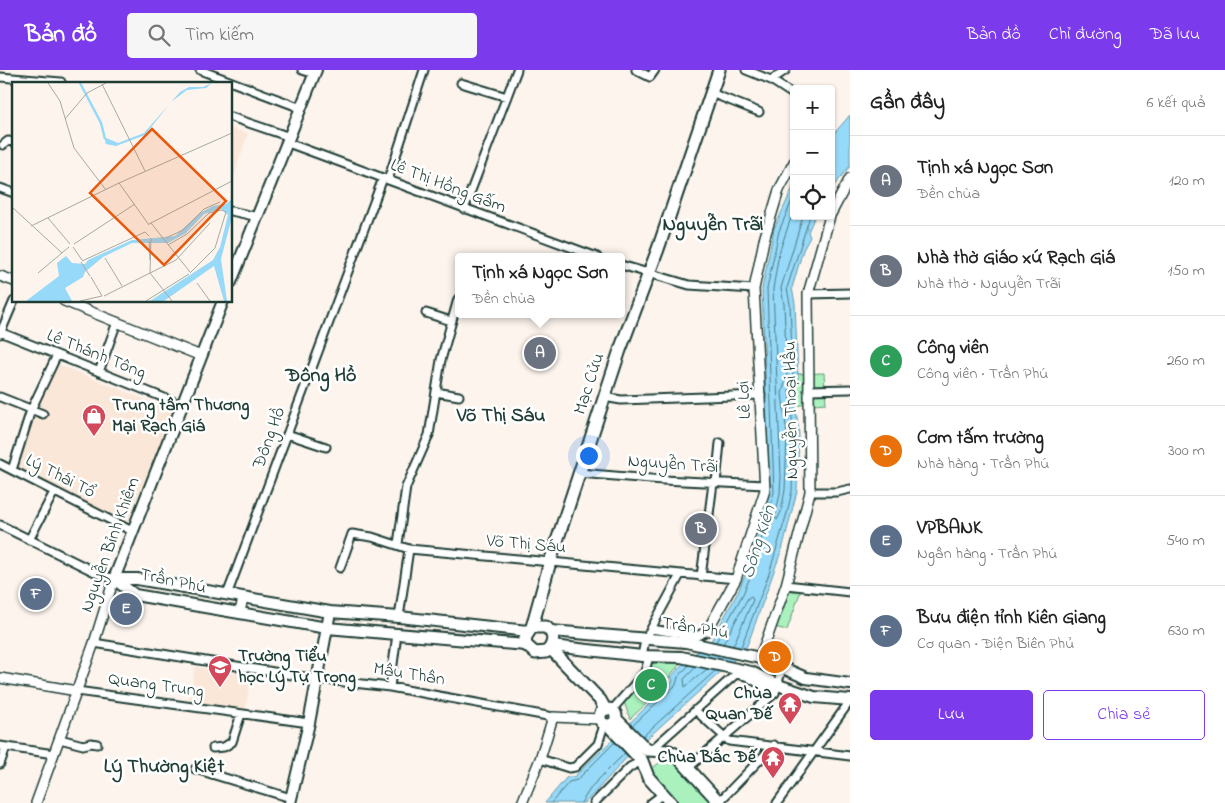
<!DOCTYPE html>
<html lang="vi">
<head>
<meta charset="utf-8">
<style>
  :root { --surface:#fff; --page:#f6f6f6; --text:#222; --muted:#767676; --line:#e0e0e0; --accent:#7c3aed }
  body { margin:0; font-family:"Indie Flower",sans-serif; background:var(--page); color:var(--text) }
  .controls { position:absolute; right:15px; top:15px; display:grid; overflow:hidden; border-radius:5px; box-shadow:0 1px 4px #0004 }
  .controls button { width:45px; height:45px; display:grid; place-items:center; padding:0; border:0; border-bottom:1px solid var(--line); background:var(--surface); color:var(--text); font:25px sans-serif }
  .you { position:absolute; left:588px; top:385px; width:18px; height:18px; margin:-12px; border:4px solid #fff; border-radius:50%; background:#1a73e8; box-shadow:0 0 0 8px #1a73e833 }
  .badge { display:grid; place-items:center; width:32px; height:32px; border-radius:50%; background:var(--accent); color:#fff; font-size:16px; font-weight:700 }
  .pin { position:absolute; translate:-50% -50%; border:2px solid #fff; box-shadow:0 1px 5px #0006 }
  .popup { position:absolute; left:455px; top:183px; width:170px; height:65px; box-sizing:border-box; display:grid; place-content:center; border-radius:5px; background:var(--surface); filter:drop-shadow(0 1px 4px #0005); font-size:16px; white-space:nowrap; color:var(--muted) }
  .popup b { font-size:19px; color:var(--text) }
  .popup::after { content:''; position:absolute; left:50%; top:100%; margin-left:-10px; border:10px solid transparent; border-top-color:var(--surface) }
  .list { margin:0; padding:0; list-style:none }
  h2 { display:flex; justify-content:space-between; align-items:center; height:65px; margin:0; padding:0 20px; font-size:21px }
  h2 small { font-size:16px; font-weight:400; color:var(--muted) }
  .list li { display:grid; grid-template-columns:32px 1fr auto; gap:15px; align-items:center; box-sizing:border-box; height:90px; padding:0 20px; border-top:1px solid var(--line) }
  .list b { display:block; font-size:19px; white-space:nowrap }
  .list p { margin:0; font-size:16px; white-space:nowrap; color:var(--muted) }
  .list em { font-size:16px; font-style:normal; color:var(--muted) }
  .actions { display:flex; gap:10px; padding:15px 20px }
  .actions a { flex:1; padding:11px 0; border:1px solid var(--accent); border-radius:5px; text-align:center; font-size:18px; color:var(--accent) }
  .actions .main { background:var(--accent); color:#fff }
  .icon { flex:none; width:28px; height:28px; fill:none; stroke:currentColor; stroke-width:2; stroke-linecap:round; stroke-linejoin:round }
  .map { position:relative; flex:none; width:850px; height:733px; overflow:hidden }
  header { display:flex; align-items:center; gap:30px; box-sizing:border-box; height:70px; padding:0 25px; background:var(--accent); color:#fff }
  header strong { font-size:24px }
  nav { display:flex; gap:28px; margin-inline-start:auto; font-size:18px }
  .search { width:350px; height:45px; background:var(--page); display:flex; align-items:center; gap:12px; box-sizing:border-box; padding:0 18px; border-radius:5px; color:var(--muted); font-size:19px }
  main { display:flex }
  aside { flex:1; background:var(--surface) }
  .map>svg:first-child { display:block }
</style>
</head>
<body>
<header>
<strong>Bản đồ</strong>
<div class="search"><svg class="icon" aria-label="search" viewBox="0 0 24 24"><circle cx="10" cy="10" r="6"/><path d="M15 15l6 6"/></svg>Tìm kiếm</div>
<nav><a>Bản đồ</a><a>Chỉ đường</a><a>Đã lưu</a></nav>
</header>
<main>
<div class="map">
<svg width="850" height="733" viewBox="0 0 850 733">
  <rect width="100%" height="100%" fill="#fdf4ed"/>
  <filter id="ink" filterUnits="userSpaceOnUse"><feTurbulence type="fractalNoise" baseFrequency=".02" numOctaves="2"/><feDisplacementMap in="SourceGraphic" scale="10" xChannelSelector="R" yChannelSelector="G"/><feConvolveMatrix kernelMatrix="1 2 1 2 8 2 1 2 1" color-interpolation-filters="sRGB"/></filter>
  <g filter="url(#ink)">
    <path fill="#fbe7d8" d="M231,58L248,63L231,115Z
      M57,294L173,341L127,453L18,397L16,393Z
      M195,597L251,606L245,641L189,630Z"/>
    <path fill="#aaf1bd" stroke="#649778" d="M824,303L826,333L788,336L789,304Z
      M787,519L801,520L787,560L774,557Z
      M676,589L682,591L669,607L670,611L630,649L624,632L651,594Z
      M669,685L716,733H675L649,701Z"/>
    <path fill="#96d9f8" stroke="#669baa" d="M850,45V96L831,120V67Z
      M794,115V146H815L808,162L810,167L803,180L792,218L795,233L798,308L794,322L799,364L797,421L783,476L750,568L745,580L631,683L585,733H545L567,707H574L673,611L671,607L687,589L710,573L738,522L748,498L764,446L769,406L762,219L774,159Z"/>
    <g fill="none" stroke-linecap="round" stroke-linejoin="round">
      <path stroke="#4f7b82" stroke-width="1" d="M794,139L779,183L773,219L781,406L780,424L775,447L777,450L781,442L785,420L787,365L782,323L787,306L784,234L781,218L803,146
        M716,572L743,524L753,500L774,422L767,219L779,161L794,126
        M723,574L748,528L751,526L753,530L733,576
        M741,577L769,504L787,443L792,421L794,365L789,321L793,307L790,234L787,218L810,146
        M696,597L684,609L685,617L707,599
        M632,656L676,615L678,607L689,595
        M643,666L715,601
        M551,733L569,712L577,710L615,672
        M581,733L592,716L625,683"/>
      <g stroke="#1f3d34" stroke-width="11">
        <path id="minor" d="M200,0L301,38
          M302,0L315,4
          M636,0L650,7L655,0
          M746,0L771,10L794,25
          M0,7L61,12
          M771,10L786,0
          M461,13L507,27
          M711,23L759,42
          M231,47L290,67
          M288,73L597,187
          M3,75L8,71L14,72
          M388,110L424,0
          M0,118L14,123
          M464,139L517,0
          M231,141L258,147
          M621,195L689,215L754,219
          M808,224L850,223
          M426,243L451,251
          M0,262L182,335
          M0,264L14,231
          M99,302L117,252
          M808,320L850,319
          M436,322L459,326
          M0,327L43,344
          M604,327L621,330L761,325
          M287,364L326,377
          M0,394L132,461
          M12,400L31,340L57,285
          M579,403L663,410L765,415
          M716,413L720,373
          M810,422H837L850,419
          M0,455L97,503L114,509
          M29,470L54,422
          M398,474L406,417L429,365L441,290L458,229
          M340,498L352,464L372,467L409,479L736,509
          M701,507L713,413
          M786,515L850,522
          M227,525L383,108
          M399,547L409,479
          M651,559L697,566L707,561
          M94,573L317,609L390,617L553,647
          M642,586L645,570L680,505
          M390,617L397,564
          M77,621L309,653
          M612,640L645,602L649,586
          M695,640L729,671L850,686
          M60,669L83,675L91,673L97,674
          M0,676L54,684
          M213,678L224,677L232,672L241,644
          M650,681L736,604L746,606L775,623
          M540,689L569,698L575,697L598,674L604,655
          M0,694L6,677
          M688,698L775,623L782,598
          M195,699L291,728
          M719,732L774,675
          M594,733L630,697L642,691
          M651,733L663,724
          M777,733L850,631"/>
      </g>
      <g stroke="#1f3d34" stroke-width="12">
        <path id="tertiary" d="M831,144L850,108
          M0,206L14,211
          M64,231L201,286
          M240,542L243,528
          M707,561L736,509L765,420L754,219L764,170L779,120L794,92
          M760,588L786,515L810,422L808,224L830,146
          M0,608L77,621
          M36,733L94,573L114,509
          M522,733L540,689L553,647L600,649"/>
      </g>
      <g stroke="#1f3d34" stroke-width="14">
        <path id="secondary" d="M231,212L316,0
          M114,509L135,525L327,558L526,575
          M114,509H137L330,542L399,547L528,561
          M114,509L223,231
          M551,561L686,572L760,588L806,608L850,614
          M552,576L642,586L681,587L751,602L778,615L814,627L850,630
          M290,733L309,653L330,542"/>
      </g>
      <g stroke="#1f3d34" stroke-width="15">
        <path id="primary" d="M532,557H546C553,563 555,569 550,578
          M550,578L546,582L535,583L526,575L525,568L532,557L550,492L620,280L658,179L719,0
          M550,578L600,630L605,639
          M600 647a8 8 0 1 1 16 0a8 8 0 1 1-16 0Z
          M616,649L647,680L669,681L675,684L720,733
          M609,656L642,691L648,707L671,733"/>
      </g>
      <use href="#minor" stroke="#fff" stroke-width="7"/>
      <use href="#tertiary" stroke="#fff" stroke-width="9"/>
      <use href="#secondary" stroke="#fff" stroke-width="10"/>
      <use href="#primary" stroke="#fff" stroke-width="11"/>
    </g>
  </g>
  <defs>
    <g id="shop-pin" transform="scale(1.25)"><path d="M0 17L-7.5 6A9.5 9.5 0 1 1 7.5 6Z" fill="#d1495b" stroke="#fff"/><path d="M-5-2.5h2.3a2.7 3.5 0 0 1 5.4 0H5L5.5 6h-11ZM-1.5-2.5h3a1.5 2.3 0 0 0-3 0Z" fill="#fff"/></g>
    <g id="school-pin" transform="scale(1.25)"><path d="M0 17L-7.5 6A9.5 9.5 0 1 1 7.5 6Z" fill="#d1495b" stroke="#fff"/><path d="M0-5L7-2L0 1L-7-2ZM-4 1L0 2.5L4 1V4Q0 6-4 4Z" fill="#fff"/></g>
    <g id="temple-pin" transform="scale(1.25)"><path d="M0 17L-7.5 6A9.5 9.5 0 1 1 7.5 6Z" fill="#d1495b" stroke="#fff"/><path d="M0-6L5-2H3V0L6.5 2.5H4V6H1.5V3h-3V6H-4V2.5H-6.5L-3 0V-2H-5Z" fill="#fff"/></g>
  </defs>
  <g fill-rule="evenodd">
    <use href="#shop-pin" x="94" y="346"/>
    <use href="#school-pin" x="220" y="597"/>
    <use href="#temple-pin" x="790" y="634"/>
    <use href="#temple-pin" x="773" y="688"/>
  </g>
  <g text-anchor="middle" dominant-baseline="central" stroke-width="5" stroke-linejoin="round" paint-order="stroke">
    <g font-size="18" fill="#1f3d34" stroke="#fff">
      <text transform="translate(448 117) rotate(21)">Lê Thị Hồng Gấm</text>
      <text transform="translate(96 285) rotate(22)">Lê Thánh Tông</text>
      <text transform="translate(590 314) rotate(-72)">Mạc Cửu</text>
      <text transform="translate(745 330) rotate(-93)">Lê Lợi</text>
      <text transform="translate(792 340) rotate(-91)">Nguyễn Thoại Hầu</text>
      <text transform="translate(270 368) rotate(-70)">Đông Hồ</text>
      <text transform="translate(673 395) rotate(4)">Nguyễn Trãi</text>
      <text transform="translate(60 407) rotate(27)">Lý Thái Tổ</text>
      <text transform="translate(111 475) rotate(-70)">Nguyễn Bỉnh Khiêm</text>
      <text transform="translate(526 475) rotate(5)">Võ Thị Sáu</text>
      <text transform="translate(173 512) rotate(12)">Trần Phú</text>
      <text transform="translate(695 559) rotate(9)">Trần Phú</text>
      <text transform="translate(409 605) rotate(9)">Mậu Thân</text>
      <text transform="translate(156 616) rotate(8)">Quang Trung</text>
    </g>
    <g font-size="18" font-weight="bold" fill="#1f3d34" stroke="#fff" text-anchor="start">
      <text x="112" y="336">Trung tâm Thương<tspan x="112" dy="21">Mại Rạch Giá</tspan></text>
      <text x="238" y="587">Trường Tiểu<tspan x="238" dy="21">học Lý Tự Trọng</tspan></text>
      <text x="772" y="624" text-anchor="end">Chùa<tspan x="772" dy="21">Quan Đế</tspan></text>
      <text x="756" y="688" text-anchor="end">Chùa Bắc Đế</text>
    </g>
    <g font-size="19" font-style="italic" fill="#3d6465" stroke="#fff">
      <text transform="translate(759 472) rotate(-72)">Sông Kiên</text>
    </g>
    <g font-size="20" font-weight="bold" fill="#1f3d34" stroke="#fff">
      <text x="713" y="155">Nguyễn Trãi</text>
      <text x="321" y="306">Đông Hồ</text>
      <text x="501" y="346">Võ Thị Sáu</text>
      <text x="164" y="697">Lý Thường Kiệt</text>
    </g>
  </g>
  <g transform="translate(12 12)">
    <rect width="220" height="220" fill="#fdf4ed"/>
    <path d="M200,1L194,6L175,8L159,20L133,53L104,64L94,62L92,55L106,61L132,51L168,10L177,5H191ZM220,117V135L209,177L215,219H212L202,184L152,219H138L201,178L208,165L216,133L209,127L192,132L174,151L156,161H120L91,175L73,190L71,195L53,206L60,219H14L47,194L45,181L54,174L60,181L73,182L76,178L120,158L163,154L188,131L201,124L214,122Z" fill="#96d9f8"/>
    <path fill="none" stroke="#96d9f8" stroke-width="2.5" d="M68,1L89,41L93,57M44,207L56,192M28,219L52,195L58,180M29,219L40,208M31,219L61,183M32,219L44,207"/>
    <path fill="none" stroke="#a4aba3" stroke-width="1" d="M36,1L48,19L62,66L94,108M90,2L133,89M53,37L75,11L94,1M107,101L220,51M107,101L137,143M0,125L50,171M36,136L58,162M139,141L178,190M137,142L220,99M19,144L107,101M139,156L138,191L160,219M154,156L171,148L192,127L208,120M137,159L138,178M62,162L123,122M156,163L175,152L197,131L210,128L214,130L203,166L178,191M61,165L70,178M93,176L110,204M70,179L133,150L137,154M69,180L78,194M26,191L57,165M79,195L90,214M185,201L198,219M92,214L164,178L198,141M68,219L90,214M134,219L177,192"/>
    <path fill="#e8590c" fill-opacity="0.15" stroke="#e8590c" stroke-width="2.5" d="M140,47L214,119L152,183L78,111Z"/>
    <rect width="220" height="220" fill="none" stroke="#1f3d34" stroke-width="2.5"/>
  </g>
</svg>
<div class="controls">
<button>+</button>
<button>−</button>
<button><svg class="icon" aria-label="locate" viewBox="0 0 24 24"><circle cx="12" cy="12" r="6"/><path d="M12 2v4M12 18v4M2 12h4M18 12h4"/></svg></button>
</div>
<div class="you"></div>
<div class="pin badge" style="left:540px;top:283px;background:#6b7280">A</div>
<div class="popup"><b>Tịnh xá Ngọc Sơn</b>Đền chùa</div>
<div class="pin badge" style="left:701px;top:459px;background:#6b7280">B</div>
<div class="pin badge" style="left:651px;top:615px;background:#2e9e5b">C</div>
<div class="pin badge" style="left:775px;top:587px;background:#e8710a">D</div>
<div class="pin badge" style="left:126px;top:539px;background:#5c6f8a">E</div>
<div class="pin badge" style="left:36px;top:524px;background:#5c6f8a">F</div>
</div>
<aside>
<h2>Gần đây<small>6 kết quả</small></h2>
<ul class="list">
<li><span class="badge" style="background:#6b7280">A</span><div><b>Tịnh xá Ngọc Sơn</b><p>Đền chùa</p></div><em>120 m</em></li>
<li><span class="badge" style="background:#6b7280">B</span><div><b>Nhà thờ Giáo xứ Rạch Giá</b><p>Nhà thờ · Nguyễn Trãi</p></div><em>150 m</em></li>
<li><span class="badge" style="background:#2e9e5b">C</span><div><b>Công viên</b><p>Công viên · Trần Phú</p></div><em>260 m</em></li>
<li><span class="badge" style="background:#e8710a">D</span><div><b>Cơm tấm trường</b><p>Nhà hàng · Trần Phú</p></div><em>300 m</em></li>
<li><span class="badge" style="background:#5c6f8a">E</span><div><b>VPBANK</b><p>Ngân hàng · Trần Phú</p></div><em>540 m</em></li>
<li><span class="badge" style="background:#5c6f8a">F</span><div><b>Bưu điện tỉnh Kiên Giang</b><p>Cơ quan · Điện Biên Phủ</p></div><em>630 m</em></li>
</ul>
<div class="actions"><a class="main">Lưu</a><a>Chia sẻ</a></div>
</aside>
</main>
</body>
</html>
